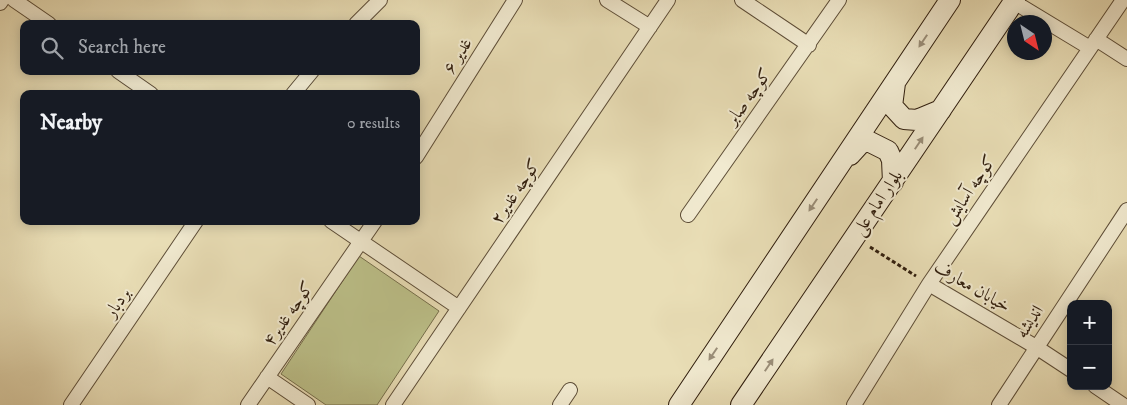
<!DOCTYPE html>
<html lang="en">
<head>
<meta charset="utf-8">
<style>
  :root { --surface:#171b24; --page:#20242c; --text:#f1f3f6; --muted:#9ea1a6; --line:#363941 }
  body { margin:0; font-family:"IM FELL DW Pica",Amiri,serif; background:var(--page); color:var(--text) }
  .controls { position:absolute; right:15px; bottom:15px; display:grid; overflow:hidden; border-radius:10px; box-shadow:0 2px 12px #0003 }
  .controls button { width:45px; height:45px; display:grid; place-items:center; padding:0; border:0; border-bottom:1px solid var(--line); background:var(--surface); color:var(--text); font:25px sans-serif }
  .compass { position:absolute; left:1007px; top:15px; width:45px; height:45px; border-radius:50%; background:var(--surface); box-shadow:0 2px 12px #0003; rotate:145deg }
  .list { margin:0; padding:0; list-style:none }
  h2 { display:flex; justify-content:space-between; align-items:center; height:65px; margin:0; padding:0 20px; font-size:21px }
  h2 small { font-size:16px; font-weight:400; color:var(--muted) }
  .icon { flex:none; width:28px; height:28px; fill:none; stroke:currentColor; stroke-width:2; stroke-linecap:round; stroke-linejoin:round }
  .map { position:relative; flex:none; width:1127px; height:405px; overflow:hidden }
  .search { position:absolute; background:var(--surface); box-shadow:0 2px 12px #0003; left:20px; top:20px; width:400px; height:55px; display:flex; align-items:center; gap:12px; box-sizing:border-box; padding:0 18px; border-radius:10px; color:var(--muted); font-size:19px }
  .panel { position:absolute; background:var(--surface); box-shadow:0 2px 12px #0003; left:20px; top:90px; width:400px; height:135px; border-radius:10px }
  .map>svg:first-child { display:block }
</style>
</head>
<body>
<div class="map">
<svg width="1127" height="405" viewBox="0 0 1127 405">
  <rect width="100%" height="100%" fill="#e9deb6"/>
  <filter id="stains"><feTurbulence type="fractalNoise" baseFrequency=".004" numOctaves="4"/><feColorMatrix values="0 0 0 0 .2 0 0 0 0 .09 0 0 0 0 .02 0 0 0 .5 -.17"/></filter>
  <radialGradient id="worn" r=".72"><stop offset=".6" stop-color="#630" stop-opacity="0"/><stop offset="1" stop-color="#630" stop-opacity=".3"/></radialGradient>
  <path fill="#bcc089" stroke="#766f4c" d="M359,256L439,311L377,405H326L281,374Z"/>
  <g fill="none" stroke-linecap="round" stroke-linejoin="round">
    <g stroke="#5e4e38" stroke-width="16">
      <path id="minor" d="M14,0L49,24
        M607,0L650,27
        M742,0L809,45
        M1014,2L1090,48
        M0,3L2,0
        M356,24L380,0
        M1096,39L1127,59
        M118,71L151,94
        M293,94L312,71
        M416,157L515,0
        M688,215L839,0
        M331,221L459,308
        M929,284L1036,347L1071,370
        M267,377L308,405
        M1095,386L1123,405
        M71,405L196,221
        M248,405L375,221
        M393,405L668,0
        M560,405L570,390
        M854,405L929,284L1123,0
        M999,405L1127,210"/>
    </g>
    <g stroke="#301e0e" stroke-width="22">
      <path id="secondary" d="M895,83L892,106L904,119L917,120L941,110
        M850,155L860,144L868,141L888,151L892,160L893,182
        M679,405L950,0
        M741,405L1015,0"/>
    </g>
    <path stroke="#301e0e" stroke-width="3" stroke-dasharray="4 2.5" stroke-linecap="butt" d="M870,247L916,276"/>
    <use href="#minor" stroke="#f1ead0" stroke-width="14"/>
    <use href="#secondary" stroke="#f1ead0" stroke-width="20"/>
  </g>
  <defs><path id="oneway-solid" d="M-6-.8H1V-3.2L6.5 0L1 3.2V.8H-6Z" transform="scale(1.25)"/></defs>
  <g fill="#9a8e79">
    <use href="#oneway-solid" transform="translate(923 41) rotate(124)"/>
    <use href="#oneway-solid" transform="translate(919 143) rotate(-56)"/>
    <use href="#oneway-solid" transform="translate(813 205) rotate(124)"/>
    <use href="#oneway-solid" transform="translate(713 354) rotate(124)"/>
    <use href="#oneway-solid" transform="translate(769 365) rotate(-56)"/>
  </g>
  <g text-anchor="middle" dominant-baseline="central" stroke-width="4" stroke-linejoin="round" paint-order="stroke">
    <g font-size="18" fill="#301e0e" stroke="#f1ead0">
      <text transform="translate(458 56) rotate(-58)">غدیر ۶</text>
      <text transform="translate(749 97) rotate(-54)">کوچه صابر</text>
      <text transform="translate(970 190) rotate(-56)">کوچه آسایش</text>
      <text transform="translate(516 192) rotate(-56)">کوچه غدیر۲</text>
      <text transform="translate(878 203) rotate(-56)">بلوار امام على</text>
      <text transform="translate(972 287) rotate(30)">خیابان معارف</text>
      <text transform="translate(118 303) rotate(-56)">بردبار</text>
      <text transform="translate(289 314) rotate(-55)">کوچه غدیر۴</text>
      <text transform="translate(1030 322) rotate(-57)">اندیشه</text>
    </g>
  </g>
  <rect width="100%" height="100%" filter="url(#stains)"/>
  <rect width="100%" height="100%" fill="url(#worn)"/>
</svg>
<div class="controls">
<button>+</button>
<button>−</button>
</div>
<svg class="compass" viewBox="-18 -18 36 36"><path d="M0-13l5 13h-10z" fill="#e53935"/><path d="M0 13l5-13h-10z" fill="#9ea1a6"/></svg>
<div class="search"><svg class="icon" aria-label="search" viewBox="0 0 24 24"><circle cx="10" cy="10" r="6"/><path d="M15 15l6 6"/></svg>Search here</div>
<section class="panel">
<h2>Nearby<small>0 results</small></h2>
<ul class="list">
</ul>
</section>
</div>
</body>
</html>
